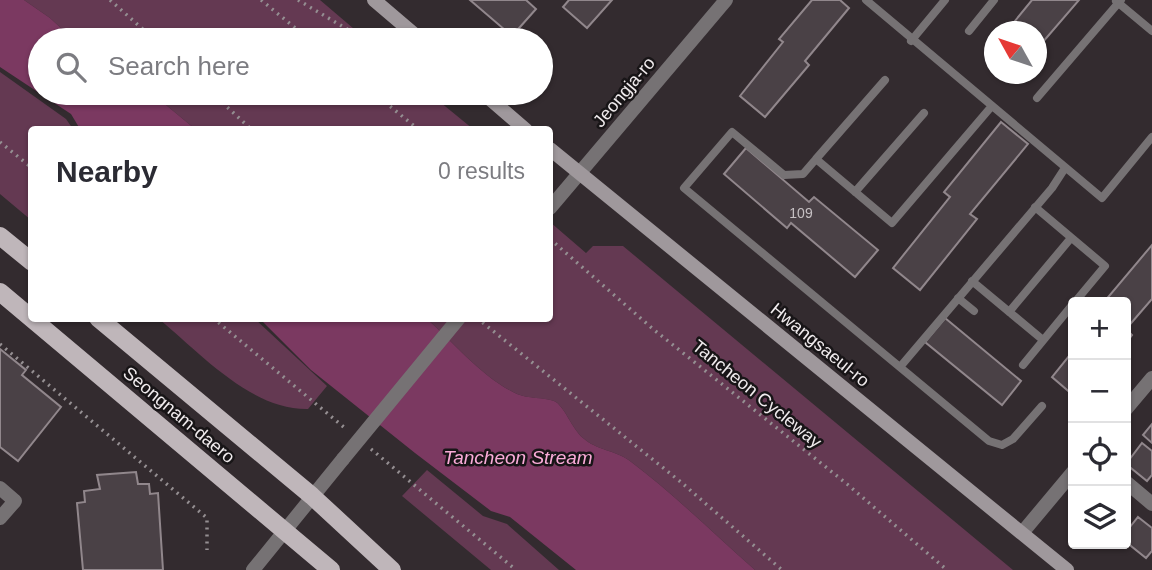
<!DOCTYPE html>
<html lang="en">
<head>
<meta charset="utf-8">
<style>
  :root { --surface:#fff; --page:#f2f2f3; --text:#2b2b33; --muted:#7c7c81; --line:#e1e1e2 }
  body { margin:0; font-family:Arial,sans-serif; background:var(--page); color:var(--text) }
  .controls { position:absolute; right:21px; bottom:21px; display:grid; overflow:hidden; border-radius:7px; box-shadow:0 2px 5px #0004 }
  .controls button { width:63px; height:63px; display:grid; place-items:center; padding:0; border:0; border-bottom:2px solid var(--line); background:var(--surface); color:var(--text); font:35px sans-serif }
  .compass { position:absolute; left:984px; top:21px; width:63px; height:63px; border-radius:50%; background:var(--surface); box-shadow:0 2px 5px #0004; rotate:310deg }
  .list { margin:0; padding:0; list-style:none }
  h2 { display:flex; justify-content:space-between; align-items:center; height:91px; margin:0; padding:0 28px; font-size:30px }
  h2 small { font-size:23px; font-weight:400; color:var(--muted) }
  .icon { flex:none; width:38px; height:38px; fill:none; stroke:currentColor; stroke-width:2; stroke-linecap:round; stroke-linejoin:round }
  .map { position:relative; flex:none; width:1152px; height:570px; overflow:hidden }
  .search { position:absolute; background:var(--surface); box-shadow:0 2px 5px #0004; left:28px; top:28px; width:525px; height:77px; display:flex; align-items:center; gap:18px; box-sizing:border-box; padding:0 24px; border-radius:38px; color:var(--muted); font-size:26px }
  .panel { position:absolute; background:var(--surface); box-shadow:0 2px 5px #0004; left:28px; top:126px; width:525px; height:196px; border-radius:7px }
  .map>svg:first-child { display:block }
</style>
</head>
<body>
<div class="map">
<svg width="1152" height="570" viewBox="0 0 1152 570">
  <rect width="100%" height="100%" fill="#332b2f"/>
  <path fill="#643952" d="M24,0H320L367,40H74L50,18Z
    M0,72L66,119L73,129L32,130L31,220L0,194Z
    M147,93H429L473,129H195L154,95Z
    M550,222L586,253L593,246H623L1013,570H755C714,534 674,494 630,461C615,450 596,450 583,438C572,429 564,405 554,401C542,397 529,399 517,394C484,379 454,343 427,319L550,318Z
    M159,319H255L327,386L308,409C251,410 200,353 159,319Z
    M427,470L483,516L507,524L559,570H491L402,496Z"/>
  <path fill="#7b3961" d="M0,0H24L50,18L74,40H40V93H147L154,95L195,129H80L71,114L0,67Z
    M260,319H427C454,343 484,379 517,394C529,399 543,397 554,401C564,405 572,429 583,438C596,450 615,450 630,461C674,494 714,534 755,570H576L510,517L491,511L415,453L311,370Z"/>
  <path fill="#4a4146" stroke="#91878c" stroke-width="2" d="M470,0H526L536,9L512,36Z
    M569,0H612L587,28L563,7Z
    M812,0H840L849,8L805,61L809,65L765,117L740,96L783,42L779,39Z
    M1032,0H1079L1036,50V32H1006Z
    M1001,122L1028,144L970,214L977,219L920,290L893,268L950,197L944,192Z
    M746,148L809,202L814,197L878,250L855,277L791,223L787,228L724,174Z
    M1152,245V299L1126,329L1132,335L1126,343V302H1104Z
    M945,318L1021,381L1002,405L925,342Z
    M0,349L26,370L22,375L61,407L18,461L0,447Z
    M1073,351V395L1052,377Z
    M1152,424V443L1143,435Z
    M1142,443L1152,451V475L1147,481L1126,464Z
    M136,472L138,484H149L150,494L158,493L163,570H83L77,503L85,502L84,491L100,489L97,475Z
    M1138,517L1152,528V551L1146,558L1126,542V532Z"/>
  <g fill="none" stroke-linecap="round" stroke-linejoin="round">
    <path stroke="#958f92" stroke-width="3.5" stroke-dasharray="2 5" stroke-linecap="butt" d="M110,0L155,40
      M261,0L310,40
      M298,0L362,38L373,33
      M212,93L252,130
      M374,93L419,130
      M0,142L32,168
      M550,239L653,329L847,484L947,570
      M213,318L346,429
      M477,318L682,483L782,570
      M0,344L207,518V550
      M371,449L516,570"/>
    <path stroke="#767274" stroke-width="8" d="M866,0L1102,198L1152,137
      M1116,1L1152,31
      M969,31L994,0
      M911,41L945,0
      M1037,98L1121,0
      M991,107L892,223L816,159L803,174L784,175L732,132L684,188L989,441L1002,445L1013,439L1042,406
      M816,159L885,80
      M855,192L924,113
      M1035,207L1105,266L1075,302
      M972,281L1043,340
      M958,298L974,311
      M1009,312L1071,238
      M1023,365L1073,304
      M900,367L1052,188L1065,168"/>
    <path stroke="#767274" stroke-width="14" d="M1126,409L1152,378
      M1126,482L1152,504
      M0,488L15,501L0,518
      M1022,533L1073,472"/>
    <path stroke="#767274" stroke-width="14" d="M550,208L726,0
      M253,570L343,459"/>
    <path stroke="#9f989c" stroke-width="14" d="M374,0L421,40
      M483,93L526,130
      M550,149L1067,570"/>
    <path stroke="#bfb6ba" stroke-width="18" d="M0,236L32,262
      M0,292L331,570
      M98,318L312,496L392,570"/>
    <path stroke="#767274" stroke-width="14" d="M343,459L459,318"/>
  </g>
  <g text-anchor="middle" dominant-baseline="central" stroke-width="5" stroke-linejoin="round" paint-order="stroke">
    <g font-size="14" fill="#c6c0c3">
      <text x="801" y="213">109</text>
    </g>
    <g font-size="18" fill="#f0ebed" stroke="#181517">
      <text transform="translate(624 92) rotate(-50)">Jeongja-ro</text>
      <text transform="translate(820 345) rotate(39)">Hwangsaeul-ro</text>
      <text transform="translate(757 394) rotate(39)">Tancheon Cycleway</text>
      <text transform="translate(179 415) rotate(40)">Seongnam-daero</text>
    </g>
    <g font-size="19" font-style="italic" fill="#faabd8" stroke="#181517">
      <text x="518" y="457">Tancheon Stream</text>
    </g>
  </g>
</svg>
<div class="controls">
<button>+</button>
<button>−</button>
<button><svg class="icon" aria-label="locate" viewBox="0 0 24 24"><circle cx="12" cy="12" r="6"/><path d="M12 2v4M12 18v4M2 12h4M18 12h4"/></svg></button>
<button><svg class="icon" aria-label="layers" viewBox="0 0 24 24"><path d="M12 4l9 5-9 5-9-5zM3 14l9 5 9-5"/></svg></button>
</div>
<svg class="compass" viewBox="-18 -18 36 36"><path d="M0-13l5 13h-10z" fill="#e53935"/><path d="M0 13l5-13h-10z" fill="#7c7c81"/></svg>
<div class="search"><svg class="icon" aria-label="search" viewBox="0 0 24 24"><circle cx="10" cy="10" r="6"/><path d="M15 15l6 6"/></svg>Search here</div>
<section class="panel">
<h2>Nearby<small>0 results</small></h2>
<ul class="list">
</ul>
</section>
</div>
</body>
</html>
